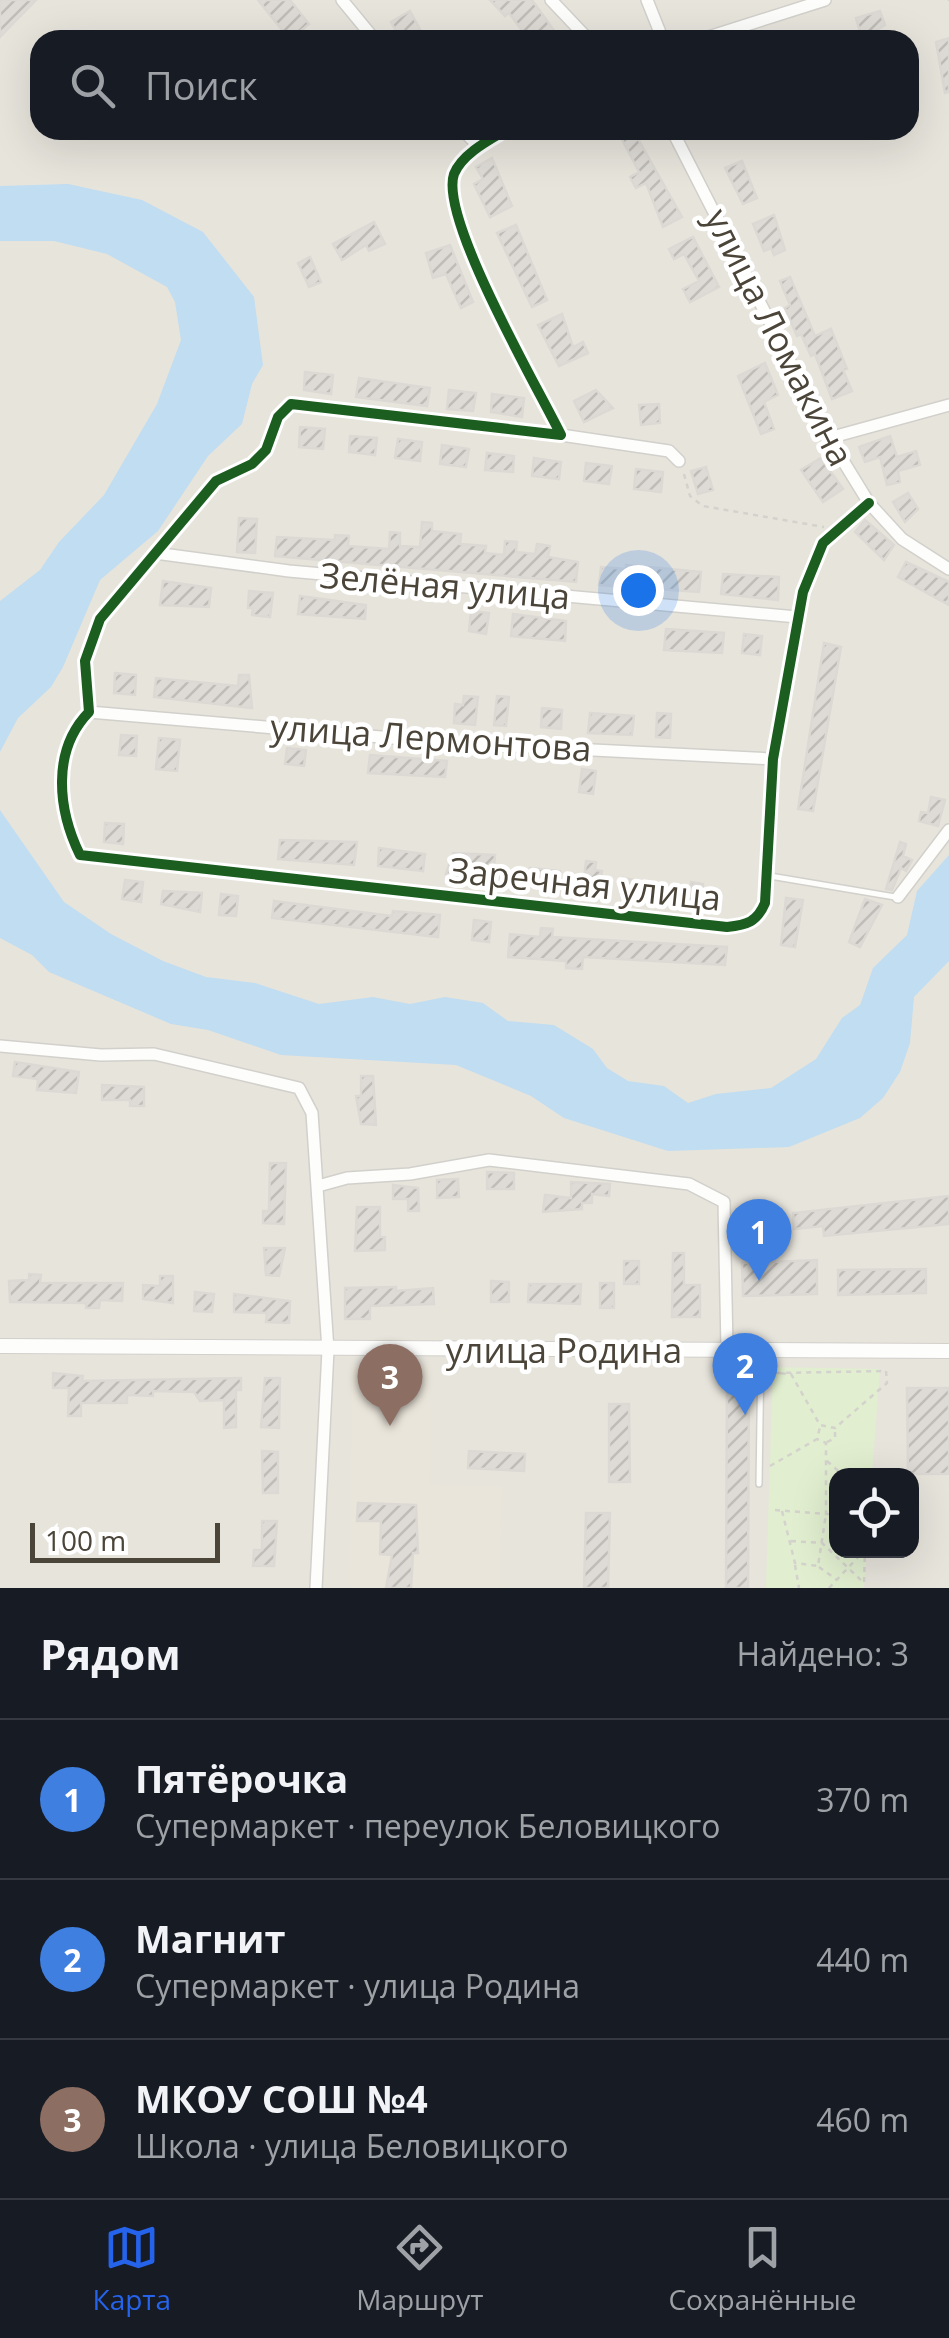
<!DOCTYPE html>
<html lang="ru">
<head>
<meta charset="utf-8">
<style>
  :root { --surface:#171b24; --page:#242831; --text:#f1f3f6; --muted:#9ea1a6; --line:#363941; --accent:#2563eb }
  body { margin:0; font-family:"Open Sans",sans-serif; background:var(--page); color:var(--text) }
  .controls { position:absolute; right:30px; bottom:30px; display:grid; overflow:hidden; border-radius:20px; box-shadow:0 10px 40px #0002 }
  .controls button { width:90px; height:90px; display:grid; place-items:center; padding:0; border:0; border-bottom:2px solid var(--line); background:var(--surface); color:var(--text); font:50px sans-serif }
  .scale { position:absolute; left:30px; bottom:25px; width:190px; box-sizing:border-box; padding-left:10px; border:5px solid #4b4439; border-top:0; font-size:28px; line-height:35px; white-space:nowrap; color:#4b4439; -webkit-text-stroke:8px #fff; paint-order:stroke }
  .you { position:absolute; left:638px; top:590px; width:35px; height:35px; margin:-25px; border:8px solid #fff; border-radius:50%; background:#1a73e8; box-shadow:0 0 0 15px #1a73e833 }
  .badge { display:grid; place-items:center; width:65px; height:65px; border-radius:50%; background:var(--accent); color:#fff; font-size:32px; font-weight:700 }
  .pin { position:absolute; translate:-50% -82px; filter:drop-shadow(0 2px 5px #0008) }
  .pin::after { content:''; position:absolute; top:52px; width:35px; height:30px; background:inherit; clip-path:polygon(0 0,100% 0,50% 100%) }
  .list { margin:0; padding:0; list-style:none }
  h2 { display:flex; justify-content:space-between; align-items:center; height:130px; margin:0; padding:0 40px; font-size:42px }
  h2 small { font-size:32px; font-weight:400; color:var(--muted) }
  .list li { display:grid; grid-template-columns:65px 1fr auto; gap:30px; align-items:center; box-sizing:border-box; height:160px; padding:0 40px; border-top:2px solid var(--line) }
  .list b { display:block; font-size:38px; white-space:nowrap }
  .list p { margin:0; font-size:32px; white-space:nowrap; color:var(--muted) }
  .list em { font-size:32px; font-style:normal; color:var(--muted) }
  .icon { flex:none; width:55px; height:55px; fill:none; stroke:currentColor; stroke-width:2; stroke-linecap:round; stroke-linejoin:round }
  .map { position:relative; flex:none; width:949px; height:1588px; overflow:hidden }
  .search { position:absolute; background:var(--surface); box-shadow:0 10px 40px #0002; left:30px; right:30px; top:30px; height:110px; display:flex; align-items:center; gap:25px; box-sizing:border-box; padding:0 35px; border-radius:30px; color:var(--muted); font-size:38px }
  .sheet { height:610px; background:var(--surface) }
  nav { display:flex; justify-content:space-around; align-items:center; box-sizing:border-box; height:140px; border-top:2px solid var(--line); background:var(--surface); font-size:28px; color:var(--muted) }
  nav a { display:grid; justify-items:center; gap:5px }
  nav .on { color:var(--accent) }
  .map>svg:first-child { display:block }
</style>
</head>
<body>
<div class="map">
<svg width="949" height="1588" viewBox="0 0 949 1588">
  <defs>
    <pattern id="building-hatch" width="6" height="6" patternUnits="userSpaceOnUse" patternTransform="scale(2.5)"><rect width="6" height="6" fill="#dedbd6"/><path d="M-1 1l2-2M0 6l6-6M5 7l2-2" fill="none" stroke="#c0bdb8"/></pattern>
  </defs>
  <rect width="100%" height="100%" fill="#f4f2ee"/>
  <path fill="#e7e4dc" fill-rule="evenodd" d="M0,0H949V1588H0ZM40,40H909V130H40ZM836,1476H912V1550H836Z"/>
  <path fill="#eae5da" d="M352,1365L430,1366L429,1485L501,1486L500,1588H350Z"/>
  <path fill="#e1eecf" d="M773,1367L880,1369L872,1475L836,1476V1550L867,1551L864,1588H766Z"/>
  <path fill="#c0ddf1" d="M68,184L142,200L203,232L254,297L263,365L252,384L242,424L208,456L158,531L100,580L63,667L51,687L18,718L0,752V601L40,570L59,542L104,495L157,404L181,340L175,302L167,287L107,254L54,241H0V186Z
    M0,810L64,902L111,934L163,961L206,977L255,983L319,1004L373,997L410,1004L445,997L483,1003L508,1021L554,1025L593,1049L607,1068L628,1081L664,1086L688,1103L716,1094L771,1088L816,1059L842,1018L860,1005L873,968L907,935L917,891L949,855V961L914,997L910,1043L900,1072L883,1098L860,1118L789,1147L668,1151L564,1118L531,1096L456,1065L281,1055L208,1030L171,1024L49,972L32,955L0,938Z"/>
  <path fill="url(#building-hatch)" stroke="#dcd9d4" stroke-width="2.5" d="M0,0H36L0,37Z
    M258,0H290L309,24L290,40Z
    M490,0H532L555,32L543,40L534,30L526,36L509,13L505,16Z
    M410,11L423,35L413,40L403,30L397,33L391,22Z
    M880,11L885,25L862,39L856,18Z
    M949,38V92L945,93L936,42Z
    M617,130H633L682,217L663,227L646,183L636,188L630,177L639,172Z
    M492,158L512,206L490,217L474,184L483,179L476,167Z
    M742,161L757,198L743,204L725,168Z
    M774,215L785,250L774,255L771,248L764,251L753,224Z
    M374,222L385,244L369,251L366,245L342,260L333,244Z
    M516,225L547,300L532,307L497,233Z
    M693,237L719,287L690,302L683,289L699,281L684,254L674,259L669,249Z
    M450,245L473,302L461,308L446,274L433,278L426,253Z
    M310,257L321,282L309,287L298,263Z
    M790,277L815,336L831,329L847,369L843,370L852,391L832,399L815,354L811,356L801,334L797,336L785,308L790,305L780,281Z
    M562,314L573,347L583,342L588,353L559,366L538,325Z
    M765,363L778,395L764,402L774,429L761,434L738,376Z
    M305,372L333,375L331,394L304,390Z
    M359,378L430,388L427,406L356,397Z
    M449,390L476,393L473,411L447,409Z
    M596,390L613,408L584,422L574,401Z
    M492,394L524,398L522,417L491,412Z
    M659,404L660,423L641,425L639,405Z
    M300,427L325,429L323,449L299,447Z
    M350,436L377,438L375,455L349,452Z
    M890,436L897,457L916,451L920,465L898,471L900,482L887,485L880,457L865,462L859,447Z
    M398,439L422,442L420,461L395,458Z
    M442,445L469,449L466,467L440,464Z
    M487,453L514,456L513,472L485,470Z
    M534,458L561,462L559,479L532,476Z
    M821,458L843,489L823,502L801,470Z
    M586,463L612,466L609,484L584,481Z
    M706,467L713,490L698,494L691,471Z
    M636,469L663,472L661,492L634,489Z
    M908,493L918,509L905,522L893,502Z
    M239,518L257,519L255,553L237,552Z
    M865,520L894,545L884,560L855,532Z
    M422,522L432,523V531L461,534L460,544L486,546L485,553L504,555L505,541L517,542L516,552L535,554L537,544L550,546L548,557L578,562L576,582L275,556L277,537L335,540V535L349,536L348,546L389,549L390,532L400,533V546L420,547Z
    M906,562L949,582V605L898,577Z
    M626,565L701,572L699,592L599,585L601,567L626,569Z
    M723,574L779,577L778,600L721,594Z
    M163,581L211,588L209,607L160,605Z
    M249,591L273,593L270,617L252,615L253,608H248Z
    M300,596L366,605L365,619L298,614Z
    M471,611L489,613L486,634L469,631Z
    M513,614L566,621L565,641L511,636Z
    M666,629L724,633L722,653L664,650Z
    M744,634L762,636L760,655L742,653Z
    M824,643L841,647L813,811L798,809Z
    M115,673L136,675L135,695L114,693Z
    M239,675H249L252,708L154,697L156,678L238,686Z
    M464,696L478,697L475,725L454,723L455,704L463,705Z
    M497,696L509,697L506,726L494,725Z
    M542,708L562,710L561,729L541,727Z
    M590,713L634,716L632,735L588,733Z
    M657,713L671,714L670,738L656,737Z
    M121,735L137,736L136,756L119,755Z
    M159,738L180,740L177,771L156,769Z
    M287,748L306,750L304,766L285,764Z
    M370,755L447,761L445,777L368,773Z
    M582,769L596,771L593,794L579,792Z
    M931,797L945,800L938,826L919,821L921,812L928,813Z
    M105,823L124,824L123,844L104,842Z
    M280,840L357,842L354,865L278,859Z
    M900,842L906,844L903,856L912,860L906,871L901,868L892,890L886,889Z
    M379,848L425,854L423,871L378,866Z
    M453,853L495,855L493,880L446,874Z
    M586,861L596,862L595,870L602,871L599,891L583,889Z
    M530,868L560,871L558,887L528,883Z
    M623,878L690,890L691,882L703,884L701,902L621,894Z
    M125,880L143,882L141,902L122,899Z
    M163,891L202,893L200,912L161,904Z
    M221,894L238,896L236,916L219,915Z
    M786,898L803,900L795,947L781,945Z
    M865,899L882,905L860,947L849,942Z
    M274,901L392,916L393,911L440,915L438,937L272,918Z
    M474,920L491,922L489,942L472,940Z
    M541,928L553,929L552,937L727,947L725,965L583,957L582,969L566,968V961L508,957L510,934L540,937Z
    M15,1062L79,1072L76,1093L37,1090L38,1079L13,1076Z
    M361,1076H373L376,1125L361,1124L356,1096H361Z
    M102,1085L144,1087V1106H130V1100H102Z
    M270,1163H286L284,1224L263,1223V1211H269Z
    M487,1172L514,1173V1189H487Z
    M458,1179L459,1197L437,1198V1180Z
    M571,1182L610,1184L609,1196L592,1194V1203H582V1209L543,1212L545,1195L571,1198Z
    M393,1185L418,1188L419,1211H408V1199H393Z
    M949,1196V1224L824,1236L823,1226L794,1229L793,1213Z
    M357,1207H380V1237H385V1250L355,1251Z
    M740,1212H763L764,1236L741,1237Z
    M264,1248H285L279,1276L266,1275Z
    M673,1253H684V1285H700V1317H672Z
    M817,1260V1294L743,1296L742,1263Z
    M624,1261H639V1284H624Z
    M926,1269V1293L838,1295V1270Z
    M29,1274L41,1275L40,1283H123L122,1301L100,1300L99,1308H86V1303L10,1302L9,1281L29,1280Z
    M160,1276H173V1303L143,1299V1285L160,1286Z
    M491,1281L509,1282V1302H491Z
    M600,1283H614V1308H600Z
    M529,1284H581L580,1304L528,1302Z
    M396,1287V1291L433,1288L434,1304L370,1306V1319H345V1288Z
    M195,1292L214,1294L212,1312L194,1311Z
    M234,1294L290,1301L289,1323L266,1322L267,1313L234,1312Z
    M727,1367H749L748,1588H726Z
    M53,1373L83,1376L82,1381L241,1378V1390H236V1427L224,1428V1400L200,1401L194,1392L153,1391V1396L127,1395V1403H81V1416H68L69,1388H53Z
    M265,1378H280L279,1428L261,1427Z
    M907,1388H949V1474H908Z
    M609,1404H629L630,1482H609Z
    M262,1451L278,1452V1493H263Z
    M469,1451L525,1454L524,1471L468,1468Z
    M358,1503L416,1505L418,1553H413L411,1588H386L392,1555L380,1554L381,1521H357Z
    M586,1513H610L608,1588H584Z
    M262,1521H277L274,1566H253L254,1550H262Z"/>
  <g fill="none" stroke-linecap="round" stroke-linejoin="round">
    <g stroke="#d2d0cb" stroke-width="8">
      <path id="service" d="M770,876L895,897
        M759,1484L761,1352"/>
    </g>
    <g stroke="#d2d0cb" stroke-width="14">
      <path id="minor" d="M342,0L375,40
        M551,0L589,40
        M647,0L663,40
        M699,40L825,0
        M462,130L479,146
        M506,130C489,140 462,154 454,174C439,218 538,388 561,435L291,404L278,417L266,450L252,464L216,481L100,619L85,661L89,712C51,751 58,810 80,855L727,927C747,925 757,922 765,903L773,759L803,592L823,543L869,503
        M672,130L829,438L869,503L902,539L949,569
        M561,435L669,451L679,461
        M829,438L949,405
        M155,553L289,571L797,617
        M89,712L451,743L773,759
        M898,897L949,830
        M0,1046L101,1055L154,1054L299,1088L312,1113L328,1350L316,1588
        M318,1186L347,1178L410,1174L489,1160L689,1184L724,1202L727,1348"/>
    </g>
    <g stroke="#d2d0cb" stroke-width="16">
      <path id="tertiary" d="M0,1346L949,1351"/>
    </g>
    <path stroke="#d3d2cc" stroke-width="2.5" stroke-dasharray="5 5" stroke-linecap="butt" d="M949,0V1
      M684,474L690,496L703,506L824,527
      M886,1371L887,1383L835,1428L820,1425L791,1374L776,1373Z
      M827,1442L835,1438V1430
      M827,1461L844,1476
      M770,1466L817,1439L820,1427
      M775,1510L826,1514V1443L817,1439
      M782,1511L795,1563L818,1566L826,1514H836
      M791,1541L822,1543L864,1583L865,1550
      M795,1565L799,1588
      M819,1567L837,1580
      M829,1588L862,1553"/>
    <use href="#service" stroke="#fdfdfc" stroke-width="5"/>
    <use href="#minor" stroke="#fdfdfc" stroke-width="11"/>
    <use href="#tertiary" stroke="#fdfdfc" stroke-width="14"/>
    <g stroke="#fff" stroke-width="16">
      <path id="cycleway" d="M506,130C489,140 462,154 454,174C439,218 538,388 561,435L291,404L278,417L266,450L252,464L216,481L100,619L85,661L89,712C51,751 58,810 80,855L727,927C747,925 757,922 765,903L773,759L803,592L823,543L869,503"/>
    </g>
    <use href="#cycleway" stroke="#1b5e20" stroke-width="10"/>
  </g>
  <g text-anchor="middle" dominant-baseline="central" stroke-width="9" stroke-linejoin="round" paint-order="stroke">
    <g font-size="35" fill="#4b4439" stroke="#fff">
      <text transform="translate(780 337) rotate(63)">улица Ломакина</text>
      <text transform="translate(445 585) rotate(5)">Зелёная улица</text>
      <text transform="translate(431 737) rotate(4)">улица Лермонтова</text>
      <text transform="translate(585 883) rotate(6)">Заречная улица</text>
      <text x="564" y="1349">улица Родина</text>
    </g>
  </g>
</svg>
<div class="controls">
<button><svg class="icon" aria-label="locate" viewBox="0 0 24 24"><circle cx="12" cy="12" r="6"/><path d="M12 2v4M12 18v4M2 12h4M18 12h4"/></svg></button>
</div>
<div class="scale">100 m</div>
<div class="you"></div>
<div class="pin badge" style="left:759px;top:1281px;background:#3f7fe0">1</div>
<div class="pin badge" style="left:745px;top:1415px;background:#3f7fe0">2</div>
<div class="pin badge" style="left:390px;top:1426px;background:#8d6e63">3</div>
<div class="search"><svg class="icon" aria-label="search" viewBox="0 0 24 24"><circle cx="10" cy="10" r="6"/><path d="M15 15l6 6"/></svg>Поиск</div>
</div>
<section class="sheet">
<h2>Рядом<small>Найдено: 3</small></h2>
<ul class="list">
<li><span class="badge" style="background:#3f7fe0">1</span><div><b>Пятёрочка</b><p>Супермаркет · переулок Беловицкого</p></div><em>370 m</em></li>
<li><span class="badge" style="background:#3f7fe0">2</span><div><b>Магнит</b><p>Супермаркет · улица Родина</p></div><em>440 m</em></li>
<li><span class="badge" style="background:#8d6e63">3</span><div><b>МКОУ СОШ №4</b><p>Школа · улица Беловицкого</p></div><em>460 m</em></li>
</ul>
</section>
<nav>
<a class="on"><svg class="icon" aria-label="map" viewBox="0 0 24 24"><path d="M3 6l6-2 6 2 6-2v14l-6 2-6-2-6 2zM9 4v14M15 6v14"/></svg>Карта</a>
<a><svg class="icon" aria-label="directions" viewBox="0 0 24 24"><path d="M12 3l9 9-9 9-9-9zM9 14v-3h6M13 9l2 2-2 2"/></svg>Маршрут</a>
<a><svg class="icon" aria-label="saved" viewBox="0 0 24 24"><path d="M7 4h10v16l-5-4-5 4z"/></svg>Сохранённые</a>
</nav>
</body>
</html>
